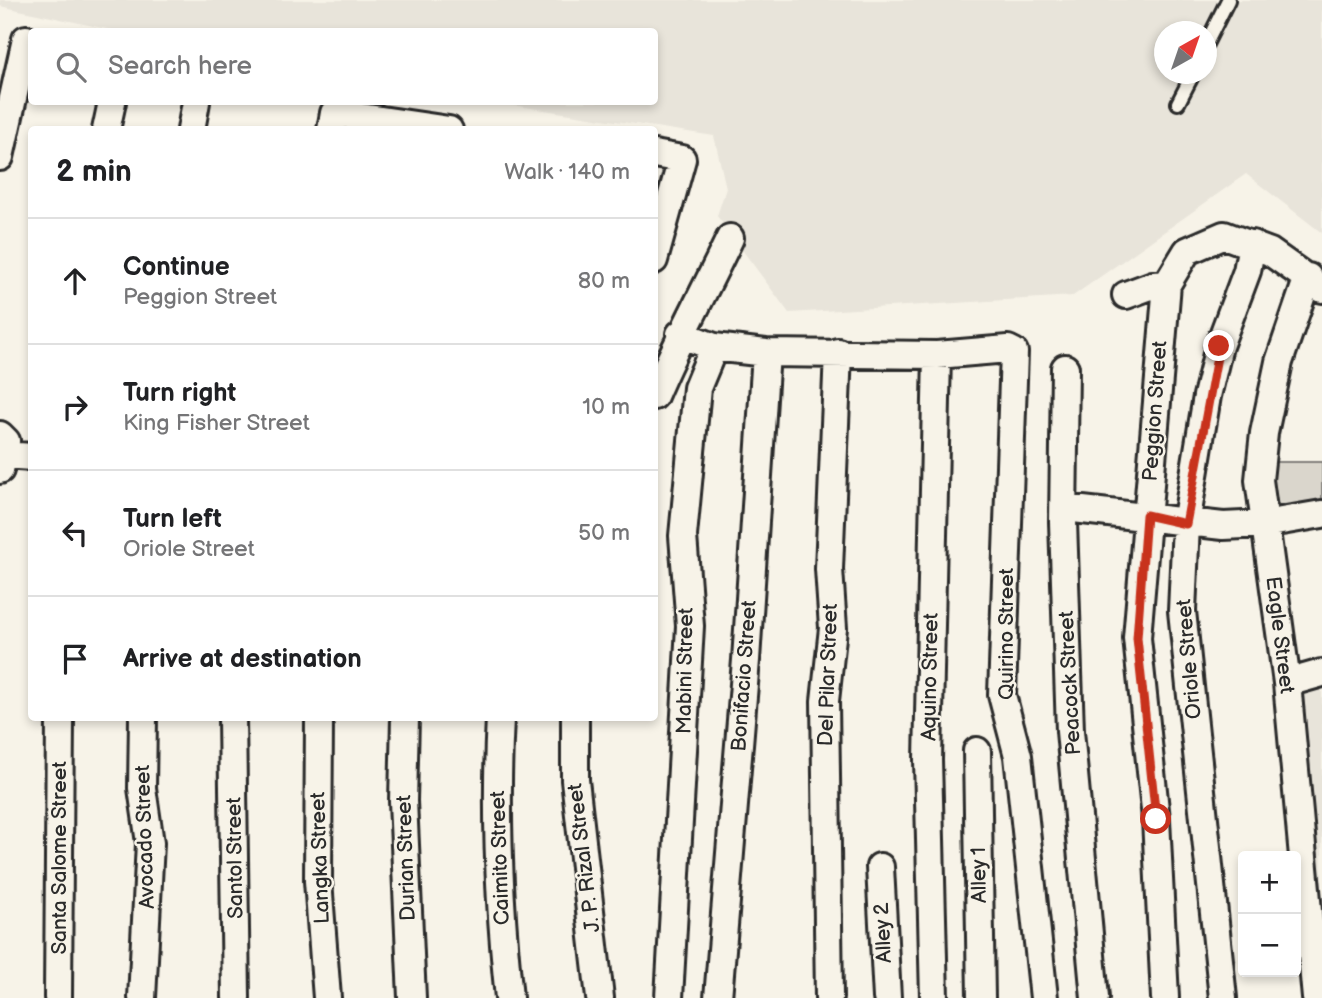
<!DOCTYPE html>
<html lang="en">
<head>
<meta charset="utf-8">
<style>
  :root { --surface:#fff; --page:#f2f2f2; --text:#202124; --muted:#757577; --line:#e0e0e0 }
  body { margin:0; font-family:"Balsamiq Sans",sans-serif; background:var(--page); color:var(--text) }
  .controls { position:absolute; right:21px; bottom:21px; display:grid; overflow:hidden; border-radius:7px; box-shadow:0 4px 10px #0003 }
  .controls button { width:63px; height:63px; display:grid; place-items:center; padding:0; border:0; border-bottom:2px solid var(--line); background:var(--surface); color:var(--text); font:35px sans-serif }
  .compass { position:absolute; left:1154px; top:21px; width:63px; height:63px; border-radius:50%; background:var(--surface); box-shadow:0 4px 10px #0003; rotate:40deg }
  .stop { position:absolute; width:21px; height:21px; margin:-16px; border:5px solid #c8321e; border-radius:50%; background:#fff }
  .stop.end { background:#c8321e; border-color:#fff; box-shadow:0 2px 7px #0008 }
  .list { margin:0; padding:0; list-style:none }
  h2 { display:flex; justify-content:space-between; align-items:center; height:91px; margin:0; padding:0 28px; font-size:30px }
  h2 small { font-size:23px; font-weight:400; color:var(--muted) }
  .list li { display:grid; grid-template-columns:46px 1fr auto; gap:21px; align-items:center; box-sizing:border-box; height:126px; padding:0 28px; border-top:2px solid var(--line) }
  .list b { display:block; font-size:26px; white-space:nowrap }
  .list p { margin:0; font-size:23px; white-space:nowrap; color:var(--muted) }
  .list em { font-size:23px; font-style:normal; color:var(--muted) }
  .icon { flex:none; width:38px; height:38px; fill:none; stroke:currentColor; stroke-width:2; stroke-linecap:round; stroke-linejoin:round }
  .map { position:relative; flex:none; width:1322px; height:998px; overflow:hidden }
  .search { position:absolute; background:var(--surface); box-shadow:0 4px 10px #0003; left:28px; top:28px; width:630px; height:77px; display:flex; align-items:center; gap:18px; box-sizing:border-box; padding:0 24px; border-radius:7px; color:var(--muted); font-size:26px }
  .panel { position:absolute; background:var(--surface); box-shadow:0 4px 10px #0003; left:28px; top:126px; width:630px; height:595px; border-radius:7px }
  .map>svg:first-child { display:block }
</style>
</head>
<body>
<div class="map">
<svg width="1322" height="998" viewBox="0 0 1322 998">
  <rect width="100%" height="100%" fill="#f7f3e8"/>
  <filter id="ink" filterUnits="userSpaceOnUse"><feTurbulence type="fractalNoise" baseFrequency=".0143" numOctaves="2"/><feDisplacementMap in="SourceGraphic" scale="14" xChannelSelector="R" yChannelSelector="G"/><feConvolveMatrix kernelMatrix="1 2 1 2 8 2 1 2 1" color-interpolation-filters="sRGB"/></filter>
  <g filter="url(#ink)">
    <path fill="#e8e4da" fill-rule="evenodd" d="M0,0H1322V233L1246,174L1073,296L789,313L717,216L726,188L714,136L491,102H654V32H121L0,6ZM1164,32H1206V74H1164Z
      M1322,669V900L1300,675Z"/>
    <path fill="#dad6cc" stroke="#82807c" stroke-width="2" d="M1273,462H1322V502L1271,506Z"/>
    <g fill="none" stroke-linecap="round" stroke-linejoin="round">
      <g stroke="#2b2b2b" stroke-width="18">
        <path id="lane" d="M1206,44L1228,0
          M1178,103L1193,74"/>
      </g>
      <g stroke="#2b2b2b" stroke-width="32">
        <path id="street" d="M106,130L112,102
          M191,130L196,102
          M331,130L334,113L449,130
          M654,154L682,159L654,260
          M0,157L26,39
          M1308,277L1279,362L1264,433L1259,480L1287,683L1316,998
          M1126,295L1153,285L1167,284
          M680,334L714,347L766,353L937,355L1008,349L1014,352L1002,695L1018,756L1044,998
          M1065,368L1063,522L1070,731L1095,998
          M654,396C677,341 705,291 730,238
          M0,435L6,441L0,470
          M3,455L32,457
          M1065,508L1223,526L1264,524L1322,514
          M1287,683L1322,673
          M232,718L236,998
          M319,718L318,881L327,998
          M405,718L403,801L412,998
          M500,718C495,812 499,904 509,998
          M575,718V780L600,998
          M977,751L981,998
          M880,867L887,998
          M58,998L60,718
          M142,998L150,843L142,788L143,718
          M669,998L690,626L683,536L697,388L714,347
          M718,998L746,660L766,353
          M829,998L825,701L833,628L829,569L838,352
          M934,998L928,760L937,355
          M1165,998L1156,819L1137,638L1167,284L1187,251L1224,235L1270,252L1322,289
          M1223,998L1182,611L1186,524L1207,396L1219,346L1247,271L1252,244"/>
      </g>
      <use href="#lane" stroke="#f7f3e8" stroke-width="12"/>
      <use href="#street" stroke="#f7f3e8" stroke-width="26"/>
    </g>
  </g>
  <g fill="none" stroke-linecap="round" stroke-linejoin="round" filter="url(#ink)">
    <path stroke="#c8321e" stroke-width="9" d="M1156,819L1137,638L1146,515L1186,524L1219,346"/>
  </g>
  <g text-anchor="middle" dominant-baseline="central" stroke-width="5" stroke-linejoin="round" paint-order="stroke">
    <g font-size="21" fill="#2b2b2b" stroke="#f7f3e8">
      <text transform="translate(1155 411) rotate(-86)">Peggion Street</text>
      <text transform="translate(1006 634) rotate(-90)">Quirino Street</text>
      <text transform="translate(1280 635) rotate(83)">Eagle Street</text>
      <text transform="translate(1189 659) rotate(-95)">Oriole Street</text>
      <text transform="translate(685 671) rotate(-89)">Mabini Street</text>
      <text transform="translate(828 675) rotate(-88)">Del Pilar Street</text>
      <text transform="translate(744 676) rotate(-86)">Bonifacio Street</text>
      <text transform="translate(930 677) rotate(-89)">Aquino Street</text>
      <text transform="translate(1070 683) rotate(-93)">Peacock Street</text>
      <text transform="translate(145 837) rotate(-92)">Avocado Street</text>
      <text transform="translate(59 858) rotate(-90)">Santa Salome Street</text>
      <text transform="translate(235 858) rotate(-91)">Santol Street</text>
      <text transform="translate(320 858) rotate(-92)">Langka Street</text>
      <text transform="translate(406 858) rotate(-92)">Durian Street</text>
      <text transform="translate(500 858) rotate(-92)">Caimito Street</text>
      <text transform="translate(584 858) rotate(-97)">J. P. Rizal Street</text>
      <text transform="translate(979 875) rotate(-91)">Alley 1</text>
      <text transform="translate(883 933) rotate(-93)">Alley 2</text>
    </g>
  </g>
</svg>
<div class="controls">
<button>+</button>
<button>−</button>
</div>
<svg class="compass" viewBox="-18 -18 36 36"><path d="M0-13l5 13h-10z" fill="#e53935"/><path d="M0 13l5-13h-10z" fill="#757577"/></svg>
<div class="stop" style="left:1156px;top:819px"></div>
<div class="stop end" style="left:1219px;top:346px"></div>
<div class="search"><svg class="icon" aria-label="search" viewBox="0 0 24 24"><circle cx="10" cy="10" r="6"/><path d="M15 15l6 6"/></svg>Search here</div>
<section class="panel">
<h2>2 min<small>Walk · 140 m</small></h2>
<ul class="list">
<li><svg class="icon" aria-label="ahead" viewBox="0 0 24 24"><path d="M12 20V5M6 11l6-6 6 6"/></svg><div><b>Continue</b><p>Peggion Street</p></div><em>80 m</em></li>
<li><svg class="icon" aria-label="right" viewBox="0 0 24 24"><path d="M7 20v-9h11M14 6l5 5-5 5"/></svg><div><b>Turn right</b><p>King Fisher Street</p></div><em>10 m</em></li>
<li><svg class="icon" aria-label="left" viewBox="0 0 24 24"><path d="M17 20v-9H6M10 6l-5 5 5 5"/></svg><div><b>Turn left</b><p>Oriole Street</p></div><em>50 m</em></li>
<li><svg class="icon" aria-label="arrive" viewBox="0 0 24 24"><path d="M6 21V4h12l-3 4 3 4H6"/></svg><div><b>Arrive at destination</b></div></li>
</ul>
</section>
</div>
</body>
</html>
